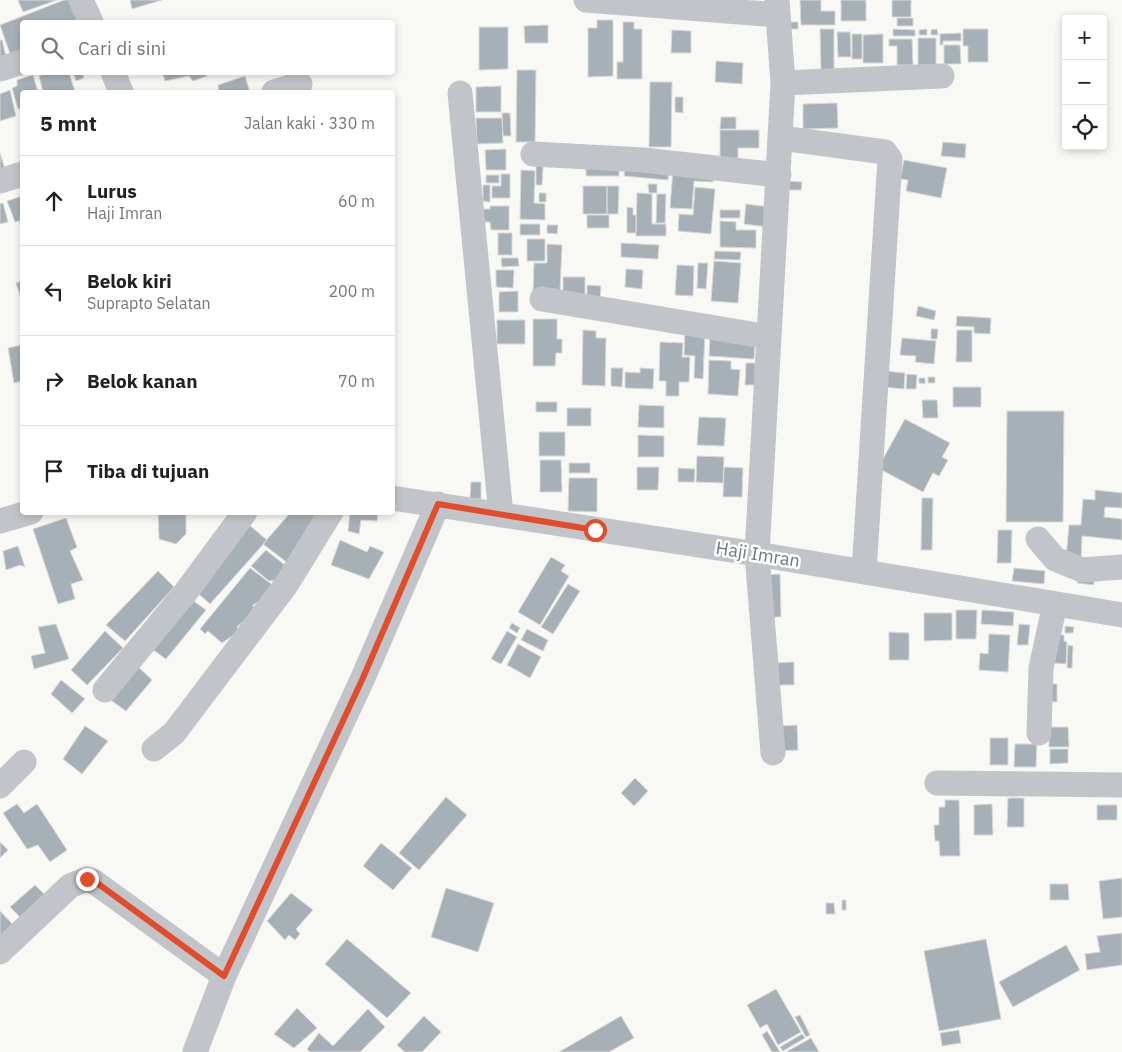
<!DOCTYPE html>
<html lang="id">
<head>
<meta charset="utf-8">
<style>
  :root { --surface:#fff; --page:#f2f2f2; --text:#202124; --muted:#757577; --line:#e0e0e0 }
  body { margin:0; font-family:"IBM Plex Sans",sans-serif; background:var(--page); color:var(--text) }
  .controls { position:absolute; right:15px; top:15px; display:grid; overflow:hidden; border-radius:5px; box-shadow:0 2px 8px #0003 }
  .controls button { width:45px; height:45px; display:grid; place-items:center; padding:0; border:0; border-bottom:1px solid var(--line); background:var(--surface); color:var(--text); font:25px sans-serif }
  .stop { position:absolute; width:15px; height:15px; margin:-11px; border:4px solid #e24c2a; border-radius:50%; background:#fff }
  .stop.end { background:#e24c2a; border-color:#fff; box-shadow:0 1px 5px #0008 }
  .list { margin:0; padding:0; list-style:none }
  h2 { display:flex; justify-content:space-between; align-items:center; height:65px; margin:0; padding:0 20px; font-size:21px }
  h2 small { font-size:16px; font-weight:400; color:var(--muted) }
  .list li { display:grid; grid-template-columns:32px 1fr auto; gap:15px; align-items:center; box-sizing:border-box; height:90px; padding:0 20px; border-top:1px solid var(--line) }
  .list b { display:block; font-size:19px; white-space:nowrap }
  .list p { margin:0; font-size:16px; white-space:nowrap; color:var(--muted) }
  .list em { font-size:16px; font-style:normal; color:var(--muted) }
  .icon { flex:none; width:28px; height:28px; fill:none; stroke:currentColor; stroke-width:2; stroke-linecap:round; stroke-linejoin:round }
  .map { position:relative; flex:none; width:1122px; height:1052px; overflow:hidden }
  .search { position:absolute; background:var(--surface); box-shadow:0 2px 8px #0003; left:20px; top:20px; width:375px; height:55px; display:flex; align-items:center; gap:12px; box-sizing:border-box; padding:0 18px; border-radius:5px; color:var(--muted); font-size:19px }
  .panel { position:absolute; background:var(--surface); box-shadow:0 2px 8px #0003; left:20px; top:90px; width:375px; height:425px; border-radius:5px }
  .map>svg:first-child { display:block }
</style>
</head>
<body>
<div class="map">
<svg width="1122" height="1052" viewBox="0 0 1122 1052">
  <rect width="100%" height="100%" fill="#f8f8f5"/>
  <path fill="#a7b0b6" stroke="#d9d9d7" d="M18,0H57L23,12Z
    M64,0H72L78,22H22V53L11,57L0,25Z
    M130,0H162L132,9Z
    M800,0H821V11H835V25H801Z
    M841,0H866V21H841Z
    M892,0H911V17H892Z
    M897,18H913V26H897Z
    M597,20H613V76L588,77V28H597Z
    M623,22H634V29H642V79H617V62H623Z
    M785,22H798V29H785Z
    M548,25V43H525L524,26Z
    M479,27H508V69L479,70Z
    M820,29H834V72H821Z
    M893,29L915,30V36H893Z
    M927,29V35H919V30Z
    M937,29L938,35H931V30Z
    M963,29H988V62H968V46H963Z
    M672,30L691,31V53H671Z
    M837,32H850L851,57H838Z
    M961,33V41H943V45H940V34Z
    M852,34H862V59H852Z
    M883,34V63H863V35Z
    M918,38H936V65H918Z
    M889,39H912L913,65H897V46H889Z
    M0,40H2L7,60L0,62Z
    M944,45H960L961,64H944Z
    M716,61L743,63L742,84L715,82Z
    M517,70H536L535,142H516Z
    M48,72H69L75,92H43L39,76Z
    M73,72H82L84,78L76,81Z
    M162,72H206L207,76L193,81L189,76L165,81Z
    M33,75L38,92H22V108L18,109L12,88L17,86V80Z
    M245,76L250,92H219L218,85Z
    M650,82H672L671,147H649Z
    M501,86V112H476V87Z
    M10,90L16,116L0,121V94Z
    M675,97H683V113L675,112Z
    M837,103L838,128L803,129V104Z
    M502,113H510L511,136H503Z
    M721,117H736V129H720Z
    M476,118H502L503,143L477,144Z
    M720,130H759V148H738V159H720Z
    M943,142L966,144L965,158L941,156Z
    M506,149V170H486L485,150Z
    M0,153L5,169L0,170Z
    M904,160L947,168L941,198L906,191L908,180L900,179Z
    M586,161L619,162V176H586Z
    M626,162L669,166L668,180L624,176Z
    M536,166H543L542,185H536Z
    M673,169L714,172L713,182L694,181L692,209L670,208Z
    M521,170L535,171L534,203L545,204V220L520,219Z
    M501,174H510V198H492V186H501Z
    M486,175H499V183H486Z
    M789,181L802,182L801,190H789Z
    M648,184H657V193H649Z
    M483,185H490V202L483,201Z
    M583,186H607V214H583Z
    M607,186H619L618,214H607Z
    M695,187L715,189L711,234L678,231L679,214L693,215Z
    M539,193H546V202H539Z
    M637,193L652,194V224H666V236H636Z
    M657,194H666L665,223H656Z
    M22,196V220L15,222L7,201Z
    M3,203L8,222L0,224V204Z
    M746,204L770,207L767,227L744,224Z
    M490,206H509V230H491L490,222H481V209H490Z
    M627,207L633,208V215H636V233H627Z
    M720,210H740V218H720Z
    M587,215H609V228H587Z
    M720,221L736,222V230H756V248L720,247Z
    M520,224H540V235H520Z
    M547,225H558L557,234L547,233Z
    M498,233H512V255H498Z
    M527,239H545V261H527Z
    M621,243L659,245L658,259L621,257Z
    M547,244L562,245L560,292L533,291L534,263H547Z
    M715,251L741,252L740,260L714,259Z
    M501,258H518L519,266L502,267Z
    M714,261L741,263L738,303L711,301Z
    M698,263H708L706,289L697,288Z
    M677,265L694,266L693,296L675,295Z
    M626,269L643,270L642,289L625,287Z
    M496,270H514L513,288L496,287Z
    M563,277H585V296H563Z
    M22,281V298H21L16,283Z
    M587,285L601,286L600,300L587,299Z
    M518,291V312H499V292Z
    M918,306L936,311L934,320L916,316Z
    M957,316L991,318L990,334L974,333V327L956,326Z
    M533,319H557V339H562V353H556L555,366H533Z
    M497,320H525V344H497Z
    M931,329H938L937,339H931Z
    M583,330L596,331V338H606L605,386L582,385Z
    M685,330H705L703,379L694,378L695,356L684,355Z
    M957,330H972V362H956Z
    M710,336L755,338L754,359L709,356Z
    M902,338L936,341L934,364L915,362L916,356L900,355Z
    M660,342L683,343L682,357H690L689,382H679V396H666V381H659Z
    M22,345V381L14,383L8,348Z
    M709,360L731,361V369L740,370L738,396L708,394Z
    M746,363H755V385H745Z
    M611,368H623L622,387L611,386Z
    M640,368L654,369L653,389L625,388V372L640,373Z
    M884,371L905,373L904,389L883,387Z
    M907,374L917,375L916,389H906Z
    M928,377H935V383H928Z
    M919,378H925V384L919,383Z
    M953,387H981V407H953Z
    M922,400H937L938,418H923Z
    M536,402H557V412H536Z
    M639,405L664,406V428L638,427Z
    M567,408H591V426H567Z
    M1007,411H1064L1063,522H1006Z
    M699,417L726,418L724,446L697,445Z
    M905,419L950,443L942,457L948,460L939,476L933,473L923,492L878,468Z
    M539,432H565V456H539Z
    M638,435L664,436V457H638Z
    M697,456L724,457L723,483L696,482Z
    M540,460H561L562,492H540Z
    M569,463H590V473H569Z
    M637,467H659L658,490H637Z
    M724,467L743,468L742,497H723Z
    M678,468L695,469L694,482H678Z
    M569,478H597V512L568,511Z
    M471,482H481V499L470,498Z
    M1095,490L1122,493V508L1105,507L1104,517L1122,519V540L1082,536L1081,560L1066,559L1069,525H1081L1083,499L1095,500Z
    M922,498H933L932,550H921Z
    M158,512H186V534L176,544L159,539Z
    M291,512H325L289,564L263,544Z
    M350,512H378L377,521L361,520L359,534L348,531Z
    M66,518L77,547L70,551L83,580L71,584L75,599L58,604L33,529Z
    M248,524L267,540L210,604L192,588Z
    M998,530H1012L1011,563H997Z
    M340,540L367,552L370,546L384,552L369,579L331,565Z
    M18,546L25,567L20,565L6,570L3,551Z
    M266,550L286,566L278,580L269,581L251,566Z
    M551,557L565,565L561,571L569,576L540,625L518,612Z
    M250,568L274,586L260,601L253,605L254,612L237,627L239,631L222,643L208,631L205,634L200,629Z
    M1014,568L1045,571L1044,584L1012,581Z
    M158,571L174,587L125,641L106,625Z
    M780,574L781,617H768L767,575Z
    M1078,577L1094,579V585L1077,583Z
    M568,584L580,591L553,634L541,627Z
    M188,597L206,610L166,659L145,644Z
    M956,610H977L976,639H956Z
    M982,610L1014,612L1013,626L981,624Z
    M924,613H952V640L924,641Z
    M512,623L520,628L517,633L509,628Z
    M56,624L69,659L34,669L31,656L45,653L38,627Z
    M1019,624L1030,625L1028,645H1017Z
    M1065,626L1074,627L1073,633H1065Z
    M527,629L548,640L543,651L521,640Z
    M105,631L123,648L87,685L71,670Z
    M507,631L517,637L501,664L491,659Z
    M889,632L909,633V660H889Z
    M989,634L1010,635L1008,672L979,670L980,653L988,654Z
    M1055,635H1064V641L1067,642L1066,664L1053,663Z
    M518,644L541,657L530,678L507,665Z
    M1068,645L1073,646L1072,668H1067Z
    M794,662V685H775V663Z
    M134,663L152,680L126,711L105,696Z
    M61,680L85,699L72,713L51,694Z
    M1044,684H1057V702L1043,701Z
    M797,725L798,750L780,751L779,726Z
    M85,726L108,741L82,774L63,759Z
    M1049,727H1068L1069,747H1049Z
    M990,738H1008V765H990Z
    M1015,744H1037L1036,767H1014Z
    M1050,749H1068V763L1050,764Z
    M635,778L648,791L634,806L621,793Z
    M446,797L467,815L419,870L399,853Z
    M1008,798H1024V827H1007Z
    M945,800H959L960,856H940L939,841H935L934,825H939V807H945Z
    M17,804L24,813L37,804L67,850L50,862L38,845L27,849L3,813Z
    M992,804L993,835H974V805Z
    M1097,805H1117V820H1097Z
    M0,842L8,850L0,858Z
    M381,843L412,868L393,890L363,866Z
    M1122,878V917L1103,919L1099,881Z
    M1050,884H1068L1069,900H1050Z
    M35,885L49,899L22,919L10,907Z
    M446,888L494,903L478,952L431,937Z
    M291,893L313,910L296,929L300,934L295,940L289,935L285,940L267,921Z
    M842,900H846V910H842Z
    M826,903H834L835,914H826Z
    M0,911L16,928L0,942Z
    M1122,933V965L1087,970L1085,954L1100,952L1097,936Z
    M347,939L411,993L387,1018L325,964Z
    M986,939L1001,1019L939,1031L924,951Z
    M1066,945L1080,970L1013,1007L999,982Z
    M776,989L801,1032L778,1045L767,1024L760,1028L747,1005Z
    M297,1008L317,1028L294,1048L274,1034Z
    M368,1009L385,1027L360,1052H310L307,1049L319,1033L333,1046Z
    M800,1015L810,1035L806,1037L795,1017Z
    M424,1016L441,1032L422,1052H405L397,1045Z
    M621,1016L634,1038L609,1052H559Z
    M959,1030L961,1043L942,1046L940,1033Z
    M767,1031L780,1052H772L762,1035Z
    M802,1034L805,1038L783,1051L780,1047Z
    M811,1038L819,1052H786Z"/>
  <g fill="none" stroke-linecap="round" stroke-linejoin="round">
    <path stroke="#c1c5c9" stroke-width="25" d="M81,0L91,22
      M586,0L778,15
      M0,69L22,62
      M113,72L121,92
      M783,83L942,76
      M274,92L300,84
      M460,93L501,515
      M781,138L885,152L890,159L864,572
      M533,154L643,160L779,175
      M0,181L22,174
      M542,299L769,337
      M392,498L757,554L1122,615
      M0,521L31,512
      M1038,539L1055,559L1082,570L1122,567
      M105,690L186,592L245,512
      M1039,733L1041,668L1055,604
      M154,749L174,733L286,585L331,512
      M773,753L757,554L783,83L777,0
      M937,783L1122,785
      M0,786L24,762
      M0,952L70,886L87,879L93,881L224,976
      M195,1052L224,976L362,680L438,504"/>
  </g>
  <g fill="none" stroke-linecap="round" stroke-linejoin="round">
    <path stroke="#e24c2a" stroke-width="6" d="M87,879L93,880L224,976L362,680L438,504L595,530"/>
  </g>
  <g text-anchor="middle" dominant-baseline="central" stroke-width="5" stroke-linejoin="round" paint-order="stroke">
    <g font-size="18" fill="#677986" stroke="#fff">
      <text transform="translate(758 554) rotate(9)">Haji Imran</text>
    </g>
  </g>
</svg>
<div class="controls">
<button>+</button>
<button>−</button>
<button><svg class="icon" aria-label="locate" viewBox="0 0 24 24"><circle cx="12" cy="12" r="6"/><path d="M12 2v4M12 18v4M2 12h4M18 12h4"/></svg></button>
</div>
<div class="stop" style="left:595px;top:530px"></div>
<div class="stop end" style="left:87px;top:879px"></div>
<div class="search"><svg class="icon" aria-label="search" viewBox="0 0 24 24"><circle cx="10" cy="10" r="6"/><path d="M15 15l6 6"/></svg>Cari di sini</div>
<section class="panel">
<h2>5 mnt<small>Jalan kaki · 330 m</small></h2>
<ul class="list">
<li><svg class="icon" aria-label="ahead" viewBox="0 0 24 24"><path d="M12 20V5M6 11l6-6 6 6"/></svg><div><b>Lurus</b><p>Haji Imran</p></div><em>60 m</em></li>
<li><svg class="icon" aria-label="left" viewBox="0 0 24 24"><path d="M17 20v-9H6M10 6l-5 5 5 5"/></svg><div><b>Belok kiri</b><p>Suprapto Selatan</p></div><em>200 m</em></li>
<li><svg class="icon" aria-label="right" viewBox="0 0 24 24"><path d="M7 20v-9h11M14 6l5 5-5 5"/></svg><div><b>Belok kanan</b></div><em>70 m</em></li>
<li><svg class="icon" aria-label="arrive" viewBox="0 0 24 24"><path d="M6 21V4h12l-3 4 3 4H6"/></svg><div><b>Tiba di tujuan</b></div></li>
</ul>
</section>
</div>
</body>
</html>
